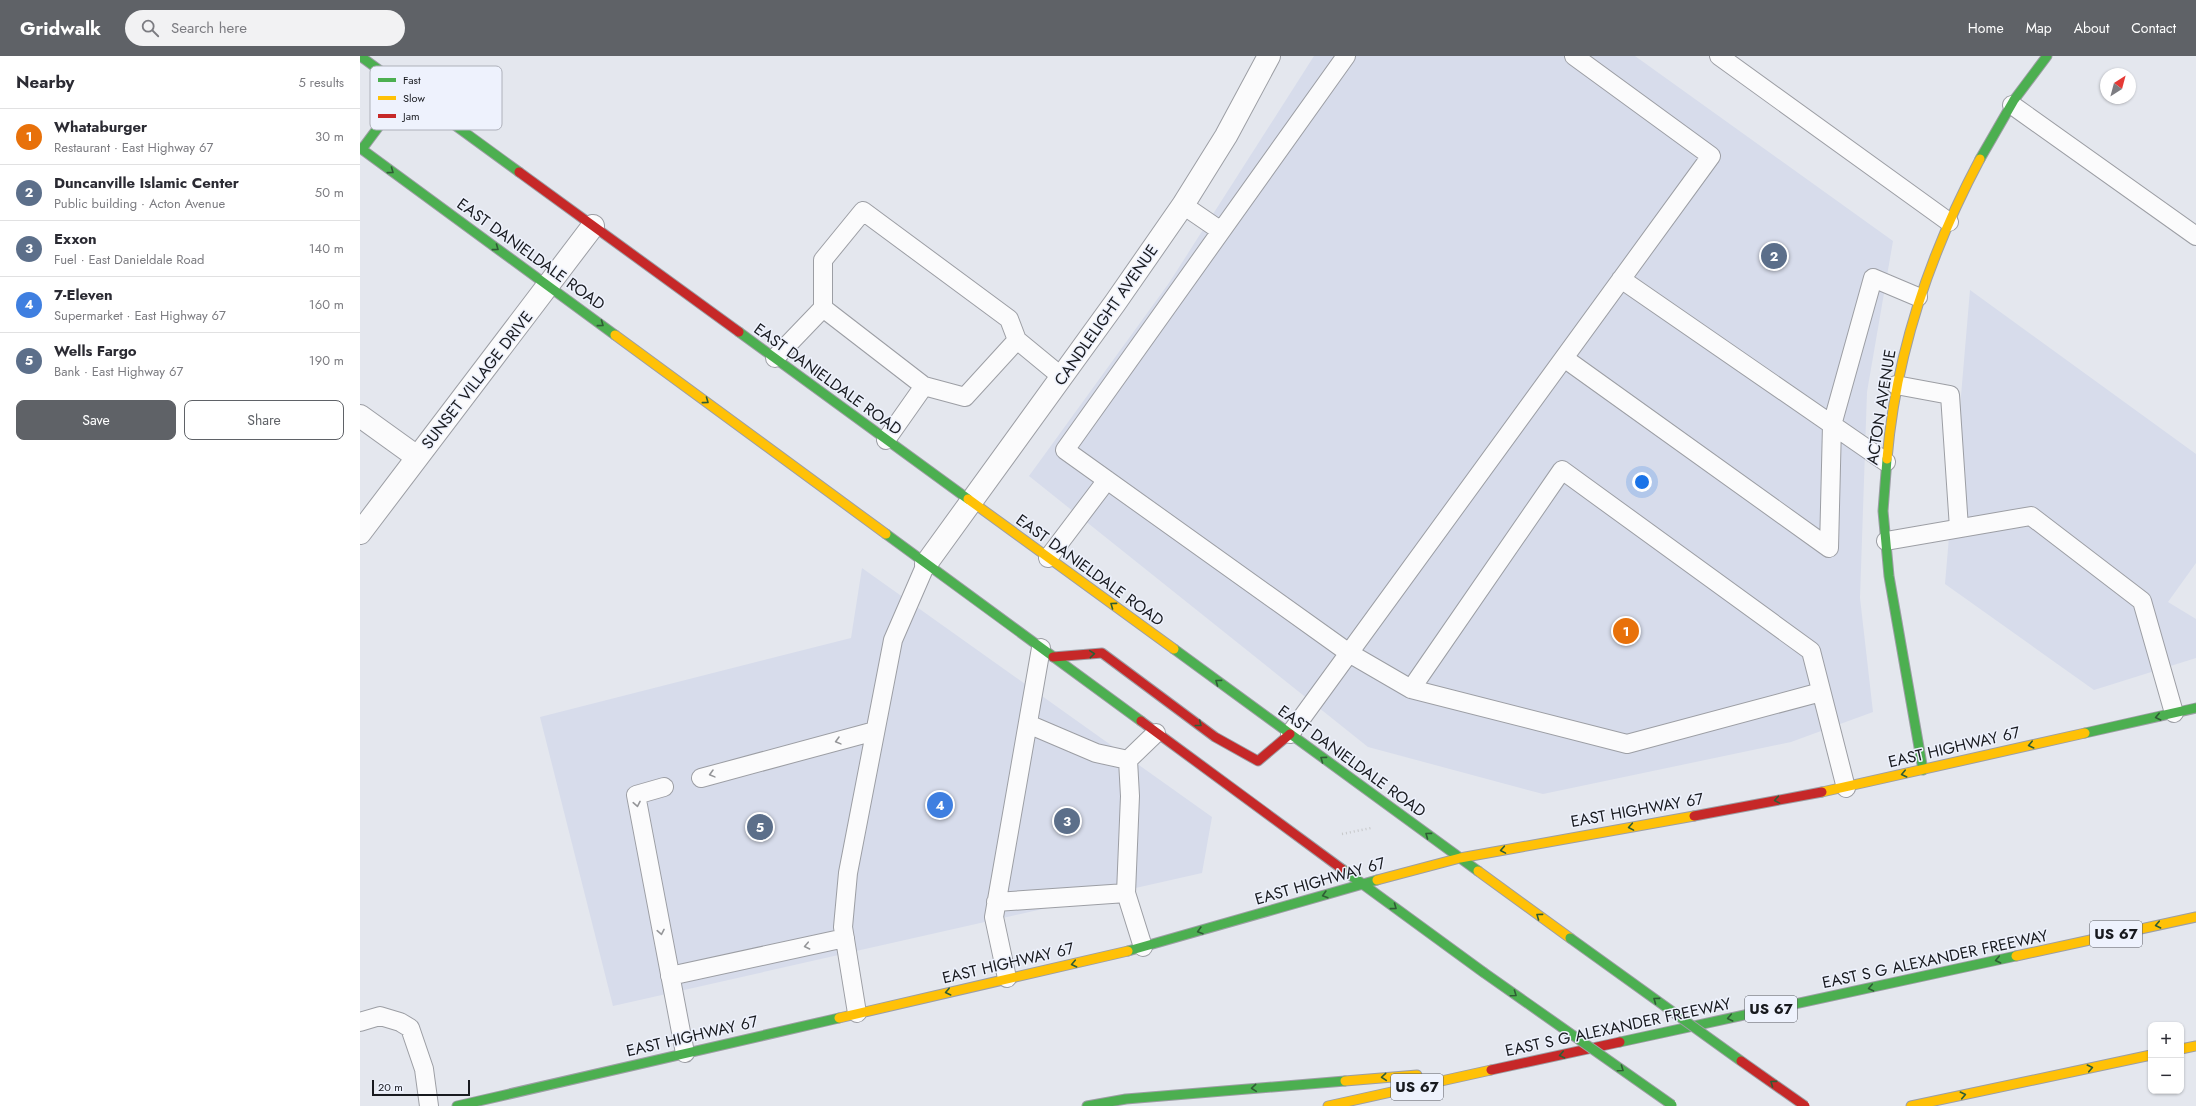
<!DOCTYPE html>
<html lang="en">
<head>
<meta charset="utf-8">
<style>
  :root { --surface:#fff; --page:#f2f2f3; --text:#2b2b33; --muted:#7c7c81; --line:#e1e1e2; --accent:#5f6267 }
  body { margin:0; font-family:Jost,sans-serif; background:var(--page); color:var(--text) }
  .controls { position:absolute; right:12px; bottom:12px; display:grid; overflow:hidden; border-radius:8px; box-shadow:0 1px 3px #0004 }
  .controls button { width:36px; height:36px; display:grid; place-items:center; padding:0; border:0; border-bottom:1px solid var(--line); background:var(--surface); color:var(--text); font:20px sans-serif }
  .compass { position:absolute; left:1740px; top:12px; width:36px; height:36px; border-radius:50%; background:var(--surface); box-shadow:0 1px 3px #0004; rotate:36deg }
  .scale { position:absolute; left:12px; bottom:10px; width:98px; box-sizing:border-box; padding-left:4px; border:2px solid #181a1f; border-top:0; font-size:11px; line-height:14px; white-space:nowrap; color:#181a1f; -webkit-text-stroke:3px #eef2fd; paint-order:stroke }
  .you { position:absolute; left:1282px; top:426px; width:14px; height:14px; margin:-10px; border:3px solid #fff; border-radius:50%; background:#1a73e8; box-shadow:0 0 0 6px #1a73e833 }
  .badge { display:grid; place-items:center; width:26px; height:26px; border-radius:50%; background:var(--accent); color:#fff; font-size:13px; font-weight:700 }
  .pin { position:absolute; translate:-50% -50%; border:2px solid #fff; box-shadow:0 1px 4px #0006 }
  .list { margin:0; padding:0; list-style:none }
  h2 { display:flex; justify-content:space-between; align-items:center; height:52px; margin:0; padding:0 16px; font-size:17px }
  h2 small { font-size:13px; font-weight:400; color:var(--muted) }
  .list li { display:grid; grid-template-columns:26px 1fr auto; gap:12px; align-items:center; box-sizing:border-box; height:56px; padding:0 16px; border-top:1px solid var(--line) }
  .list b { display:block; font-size:15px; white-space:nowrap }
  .list p { margin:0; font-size:13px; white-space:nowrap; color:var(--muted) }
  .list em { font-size:13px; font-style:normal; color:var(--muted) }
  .actions { display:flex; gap:8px; padding:12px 16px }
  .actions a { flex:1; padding:9px 0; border:1px solid var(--accent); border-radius:8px; text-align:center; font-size:14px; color:var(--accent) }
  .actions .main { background:var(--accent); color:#fff }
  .icon { flex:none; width:22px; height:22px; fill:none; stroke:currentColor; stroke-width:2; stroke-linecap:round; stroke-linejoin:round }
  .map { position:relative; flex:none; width:1836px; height:1050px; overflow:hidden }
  header { display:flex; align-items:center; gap:24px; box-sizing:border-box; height:56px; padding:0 20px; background:var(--accent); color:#fff }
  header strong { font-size:19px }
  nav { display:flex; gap:22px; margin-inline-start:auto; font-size:14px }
  .search { width:280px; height:36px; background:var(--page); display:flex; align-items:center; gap:10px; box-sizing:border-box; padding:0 14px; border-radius:22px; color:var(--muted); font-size:15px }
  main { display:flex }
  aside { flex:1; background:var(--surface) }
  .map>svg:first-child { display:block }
</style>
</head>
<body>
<header>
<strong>Gridwalk</strong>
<div class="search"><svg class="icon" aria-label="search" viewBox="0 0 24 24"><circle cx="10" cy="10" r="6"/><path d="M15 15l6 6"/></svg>Search here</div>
<nav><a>Home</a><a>Map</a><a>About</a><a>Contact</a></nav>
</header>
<main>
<aside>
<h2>Nearby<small>5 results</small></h2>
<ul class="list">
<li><span class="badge" style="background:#e8710a">1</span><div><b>Whataburger</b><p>Restaurant · East Highway 67</p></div><em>30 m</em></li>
<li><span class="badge" style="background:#5c6f8a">2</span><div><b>Duncanville Islamic Center</b><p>Public building · Acton Avenue</p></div><em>50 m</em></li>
<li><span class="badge" style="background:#5c6f8a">3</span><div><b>Exxon</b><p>Fuel · East Danieldale Road</p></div><em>140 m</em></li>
<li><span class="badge" style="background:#3f7fe0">4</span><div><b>7-Eleven</b><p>Supermarket · East Highway 67</p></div><em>160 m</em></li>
<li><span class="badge" style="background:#5c6f8a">5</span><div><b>Wells Fargo</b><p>Bank · East Highway 67</p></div><em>190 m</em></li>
</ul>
<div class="actions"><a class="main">Save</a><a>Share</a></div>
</aside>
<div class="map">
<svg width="1836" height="1050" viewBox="0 0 1836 1050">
  <rect width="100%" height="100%" fill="#e4e7ee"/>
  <path fill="#d7dceb" d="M954,0H1275L1533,185L1507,336L1500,542L1513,656L1431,686L1183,738L1008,691L669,420L809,227Z
    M1610,234L1836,398V507L1808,546L1836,563V602L1734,634L1585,528Z
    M502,512L852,761L842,817L253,950L180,661L491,582Z"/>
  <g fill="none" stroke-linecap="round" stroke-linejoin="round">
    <g stroke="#9c9ea4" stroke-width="20">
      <path id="lane" d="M986,0L705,394L989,597L1051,633L1267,688L1461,636
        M1359,0L1589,166
        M1652,49L1836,180
        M823,149L861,175
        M1261,223L1526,406
        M463,252V204L503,155L649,263L657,284L605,341L564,330
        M657,284L702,321
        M415,302L463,252L564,330L526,384
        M1204,302L1469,492L1472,369L1513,222L1558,241
        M1536,329L1590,339L1599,472
        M1526,485L1671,460L1782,545L1814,657
        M688,502L747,424
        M1051,633L1202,414L1451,595L1486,732
        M668,668L736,697L768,704L796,677
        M930,678L1351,100L1214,0
        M768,704L770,740L766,837L783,891
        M341,722L515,675
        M304,731L276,739L325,997
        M636,846L766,837
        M310,920L485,882
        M647,922L634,861L681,592
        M497,957L483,871L488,817L533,584L566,508
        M0,966L20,960L40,966L50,972L64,1013L69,1050"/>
    </g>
    <g stroke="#9c9ea4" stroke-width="24">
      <path id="street" d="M0,360L57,401
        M0,477L233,170
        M566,508L755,247L823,149L866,80L909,0"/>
    </g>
    <g stroke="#9c9ea4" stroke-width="11">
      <path id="fast" d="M0,0L159,116
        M0,92L255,279
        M2,93L46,34
        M1620,103L1654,44L1687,0
        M379,276L608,443
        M1527,403L1523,455L1529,520L1563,714
        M526,478L781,665
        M814,593L1118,815
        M1725,677L1836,652
        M982,813L1123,916
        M768,895L1017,824
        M1260,986L1656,900
        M97,1050L479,962
        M727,1050L766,1043L985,1025"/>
    </g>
    <g stroke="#9c9ea4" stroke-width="11">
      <path id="slow" d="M255,279L526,478
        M1527,403C1536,296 1570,197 1620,103
        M608,443L814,593
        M1462,736L1725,677
        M1118,815L1210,882
        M1017,824L1100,802L1334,760
        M1656,900L1836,861
        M479,962L768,895
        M1821,993L1836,990
        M985,1025L1057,1019
        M968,1050L1131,1014
        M1551,1050L1791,999"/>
    </g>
    <g stroke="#9c9ea4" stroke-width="11">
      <path id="jam" d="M159,116L379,276
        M693,601L742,597L855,681L898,705L930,678
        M781,665L982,813
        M1334,760L1462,736
        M1131,1014L1260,986"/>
    </g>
    <path stroke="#c6c7c9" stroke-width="2.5" stroke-dasharray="1 3" stroke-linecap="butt" d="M982,778L1011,772"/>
    <use href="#lane" stroke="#fbfbfc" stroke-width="18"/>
    <use href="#street" stroke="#fbfbfc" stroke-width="22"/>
    <use href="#fast" stroke="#4caf50" stroke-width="9"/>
    <use href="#slow" stroke="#ffc107" stroke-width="9"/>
    <use href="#jam" stroke="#c62828" stroke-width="9"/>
    <g stroke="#9c9ea4" stroke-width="11" stroke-linecap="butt">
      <path id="fast-bridge" d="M1210,882L1381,1005
        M1123,916L1312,1049"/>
    </g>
    <g stroke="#9c9ea4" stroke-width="11" stroke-linecap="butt">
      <path id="jam-bridge" d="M1381,1005L1445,1050"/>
    </g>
    <use href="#fast-bridge" stroke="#4caf50" stroke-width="9"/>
    <use href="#jam-bridge" stroke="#c62828" stroke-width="9"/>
  </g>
  <defs><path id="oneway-chevron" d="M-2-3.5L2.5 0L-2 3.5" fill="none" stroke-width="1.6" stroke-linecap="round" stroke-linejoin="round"/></defs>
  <g stroke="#2f5d35">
    <use href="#oneway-chevron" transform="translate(31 115) rotate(36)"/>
    <use href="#oneway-chevron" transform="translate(136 192) rotate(36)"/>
    <use href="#oneway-chevron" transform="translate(241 268) rotate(36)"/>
    <use href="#oneway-chevron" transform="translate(346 345) rotate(36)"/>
    <use href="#oneway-chevron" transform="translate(753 549) rotate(-144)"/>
    <use href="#oneway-chevron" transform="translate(732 598) rotate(-5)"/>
    <use href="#oneway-chevron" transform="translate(858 626) rotate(-144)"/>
    <use href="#oneway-chevron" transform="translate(1798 661) rotate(167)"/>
    <use href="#oneway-chevron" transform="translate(839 668) rotate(38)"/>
    <use href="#oneway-chevron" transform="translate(1671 689) rotate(167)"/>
    <use href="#oneway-chevron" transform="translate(963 703) rotate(-144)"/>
    <use href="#oneway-chevron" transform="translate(1544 718) rotate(167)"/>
    <use href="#oneway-chevron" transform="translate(1417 744) rotate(170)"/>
    <use href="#oneway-chevron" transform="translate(1271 771) rotate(170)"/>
    <use href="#oneway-chevron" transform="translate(1068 779) rotate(-144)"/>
    <use href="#oneway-chevron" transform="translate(1143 794) rotate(170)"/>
    <use href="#oneway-chevron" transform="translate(965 839) rotate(164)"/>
    <use href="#oneway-chevron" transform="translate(1034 851) rotate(36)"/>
    <use href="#oneway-chevron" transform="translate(1179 860) rotate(-144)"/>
    <use href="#oneway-chevron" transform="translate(1798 869) rotate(168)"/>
    <use href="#oneway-chevron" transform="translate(840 875) rotate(164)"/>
    <use href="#oneway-chevron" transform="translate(1638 904) rotate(168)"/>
    <use href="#oneway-chevron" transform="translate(714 908) rotate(168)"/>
    <use href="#oneway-chevron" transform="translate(1511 932) rotate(168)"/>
    <use href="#oneway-chevron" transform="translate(588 936) rotate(167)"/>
    <use href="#oneway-chevron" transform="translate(1154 938) rotate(35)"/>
    <use href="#oneway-chevron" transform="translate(1296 944) rotate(-144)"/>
    <use href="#oneway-chevron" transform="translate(1370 962) rotate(168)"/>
    <use href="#oneway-chevron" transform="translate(1202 999) rotate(168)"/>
    <use href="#oneway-chevron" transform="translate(1730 1012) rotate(-12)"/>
    <use href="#oneway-chevron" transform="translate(1261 1013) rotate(35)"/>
    <use href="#oneway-chevron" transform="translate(1024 1021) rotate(175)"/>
    <use href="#oneway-chevron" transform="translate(1413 1027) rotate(-144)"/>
    <use href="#oneway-chevron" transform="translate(894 1032) rotate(175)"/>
    <use href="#oneway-chevron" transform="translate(1603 1039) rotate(-12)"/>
  </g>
  <g stroke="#959699">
    <use href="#oneway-chevron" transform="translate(478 685) rotate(165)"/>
    <use href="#oneway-chevron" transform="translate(352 718) rotate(165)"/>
    <use href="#oneway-chevron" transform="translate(277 748) rotate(79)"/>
    <use href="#oneway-chevron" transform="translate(301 876) rotate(79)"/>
    <use href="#oneway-chevron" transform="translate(447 890) rotate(168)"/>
  </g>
  <g text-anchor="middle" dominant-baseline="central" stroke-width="3" stroke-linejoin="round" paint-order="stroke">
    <g fill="#eef2fd" stroke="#585b62" stroke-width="1">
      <rect x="1730" y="865" width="52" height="26" rx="3"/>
      <rect x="1385" y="940" width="52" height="26" rx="3"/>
      <rect x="1031" y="1018" width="52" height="26" rx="3"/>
    </g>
    <g font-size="15" font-weight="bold" fill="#181a1f">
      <text x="1756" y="878">US 67</text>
      <text x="1411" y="953">US 67</text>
      <text x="1057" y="1031">US 67</text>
    </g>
    <g font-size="16" fill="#181a1f" stroke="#eef2fd">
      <text transform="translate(171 198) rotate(36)">EAST DANIELDALE ROAD</text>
      <text transform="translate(746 259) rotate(-55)">CANDLELIGHT AVENUE</text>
      <text transform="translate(468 323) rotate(36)">EAST DANIELDALE ROAD</text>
      <text transform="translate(117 324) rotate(-52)">SUNSET VILLAGE DRIVE</text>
      <text transform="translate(1521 351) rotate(-81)">ACTON AVENUE</text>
      <text transform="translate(730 514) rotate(36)">EAST DANIELDALE ROAD</text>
      <text transform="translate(1594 691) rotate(-13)">EAST HIGHWAY 67</text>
      <text transform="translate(992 705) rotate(36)">EAST DANIELDALE ROAD</text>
      <text transform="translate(1277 754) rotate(-10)">EAST HIGHWAY 67</text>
      <text transform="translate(960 825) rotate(-16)">EAST HIGHWAY 67</text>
      <text transform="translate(1575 903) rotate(-12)">EAST S G ALEXANDER FREEWAY</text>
      <text transform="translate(648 907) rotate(-13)">EAST HIGHWAY 67</text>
      <text transform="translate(1258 971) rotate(-12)">EAST S G ALEXANDER FREEWAY</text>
      <text transform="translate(332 980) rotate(-13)">EAST HIGHWAY 67</text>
    </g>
  </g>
  <rect x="10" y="10" width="132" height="64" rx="6" fill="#eef2fd" stroke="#aeb1ba" stroke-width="1"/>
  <rect x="18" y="22" width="18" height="4" fill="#4caf50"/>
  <rect x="18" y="40" width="18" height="4" fill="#ffc107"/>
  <rect x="18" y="58" width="18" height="4" fill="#c62828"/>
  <g font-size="11" fill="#181a1f">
    <text x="43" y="28">Fast</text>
    <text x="43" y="46">Slow</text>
    <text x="43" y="64">Jam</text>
  </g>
</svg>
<div class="controls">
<button>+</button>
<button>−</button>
</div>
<svg class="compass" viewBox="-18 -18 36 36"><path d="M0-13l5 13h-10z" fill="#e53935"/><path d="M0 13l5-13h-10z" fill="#7c7c81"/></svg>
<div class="scale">20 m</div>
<div class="you"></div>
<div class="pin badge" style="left:1266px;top:575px;background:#e8710a">1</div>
<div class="pin badge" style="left:1414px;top:200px;background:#5c6f8a">2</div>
<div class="pin badge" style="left:707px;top:765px;background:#5c6f8a">3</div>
<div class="pin badge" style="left:580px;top:749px;background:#3f7fe0">4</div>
<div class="pin badge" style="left:400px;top:771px;background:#5c6f8a">5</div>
</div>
</main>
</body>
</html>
